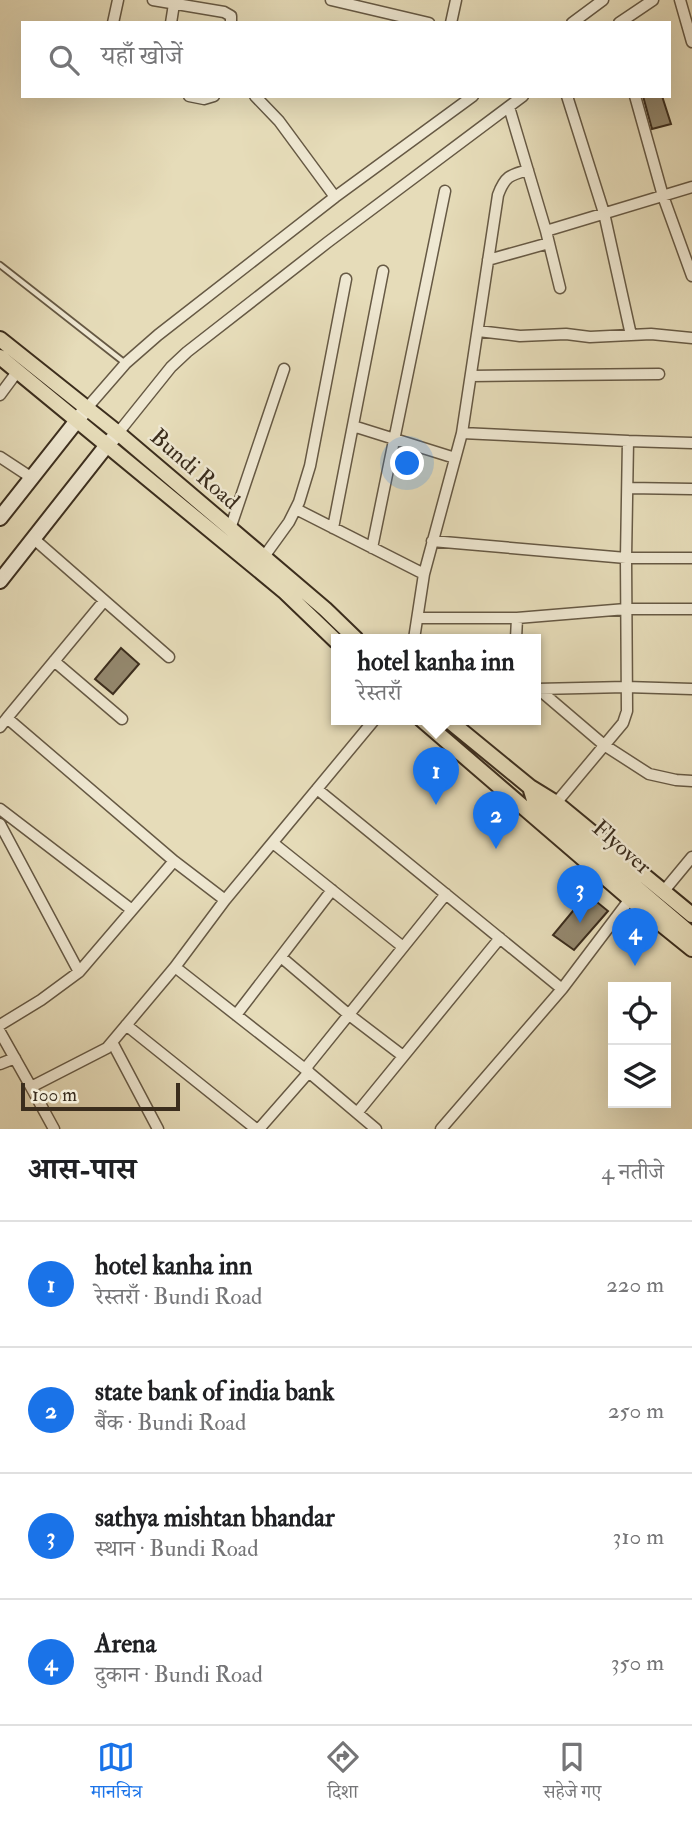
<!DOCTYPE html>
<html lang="hi">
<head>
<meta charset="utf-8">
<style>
  :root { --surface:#fff; --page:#f2f2f2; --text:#202124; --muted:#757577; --line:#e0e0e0; --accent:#1a73e8 }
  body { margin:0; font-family:"IM FELL Double Pica","Noto Serif Devanagari",serif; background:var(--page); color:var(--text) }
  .controls { position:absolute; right:21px; bottom:21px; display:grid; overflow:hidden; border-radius:0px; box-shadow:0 7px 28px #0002 }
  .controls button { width:63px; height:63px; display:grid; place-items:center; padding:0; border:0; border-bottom:2px solid var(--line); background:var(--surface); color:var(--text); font:35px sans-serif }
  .scale { position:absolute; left:21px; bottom:18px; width:159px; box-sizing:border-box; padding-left:7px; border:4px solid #3b2d1d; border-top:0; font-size:19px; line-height:24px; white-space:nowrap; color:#3b2d1d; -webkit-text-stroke:5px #efe8d2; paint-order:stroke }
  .you { position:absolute; left:408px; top:464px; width:24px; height:24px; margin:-18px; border:5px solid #fff; border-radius:50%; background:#1a73e8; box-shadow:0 0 0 10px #1a73e833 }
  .badge { display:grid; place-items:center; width:46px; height:46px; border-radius:50%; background:var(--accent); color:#fff; font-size:23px; font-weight:700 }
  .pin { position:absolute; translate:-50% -58px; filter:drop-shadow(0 2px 4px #0008) }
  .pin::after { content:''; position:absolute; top:37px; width:24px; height:21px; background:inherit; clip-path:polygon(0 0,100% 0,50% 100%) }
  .popup { position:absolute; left:331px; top:634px; width:210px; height:91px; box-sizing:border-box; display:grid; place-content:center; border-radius:0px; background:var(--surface); filter:drop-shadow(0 2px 5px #0005); font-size:23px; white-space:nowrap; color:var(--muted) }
  .popup b { font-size:26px; color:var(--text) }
  .popup::after { content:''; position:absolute; left:50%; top:100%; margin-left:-14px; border:14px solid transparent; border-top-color:var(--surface) }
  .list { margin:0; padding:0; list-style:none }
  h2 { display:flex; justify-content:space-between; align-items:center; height:91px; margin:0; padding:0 28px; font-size:30px }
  h2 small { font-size:23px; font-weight:400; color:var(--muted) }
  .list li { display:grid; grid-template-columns:46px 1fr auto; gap:21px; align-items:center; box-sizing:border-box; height:126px; padding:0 28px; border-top:2px solid var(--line) }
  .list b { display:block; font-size:26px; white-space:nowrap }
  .list p { margin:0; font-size:23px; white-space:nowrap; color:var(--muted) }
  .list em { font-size:23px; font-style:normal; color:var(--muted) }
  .icon { flex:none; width:38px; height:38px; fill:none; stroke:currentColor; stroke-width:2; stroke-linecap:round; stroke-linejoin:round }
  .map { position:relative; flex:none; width:692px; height:1129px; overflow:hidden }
  .search { position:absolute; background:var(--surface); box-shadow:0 7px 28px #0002; left:21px; right:21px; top:21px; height:77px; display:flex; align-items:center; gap:18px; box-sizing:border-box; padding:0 24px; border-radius:0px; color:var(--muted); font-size:26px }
  .sheet { height:595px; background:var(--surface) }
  nav { display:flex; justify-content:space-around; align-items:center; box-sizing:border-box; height:98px; border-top:2px solid var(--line); background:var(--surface); font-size:19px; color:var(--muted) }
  nav a { display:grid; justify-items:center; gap:4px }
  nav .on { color:var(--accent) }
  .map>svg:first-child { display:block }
</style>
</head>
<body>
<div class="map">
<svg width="692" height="1129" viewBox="0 0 692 1129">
  <rect width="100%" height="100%" fill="#e6dcb9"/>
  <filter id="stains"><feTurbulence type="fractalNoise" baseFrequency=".00286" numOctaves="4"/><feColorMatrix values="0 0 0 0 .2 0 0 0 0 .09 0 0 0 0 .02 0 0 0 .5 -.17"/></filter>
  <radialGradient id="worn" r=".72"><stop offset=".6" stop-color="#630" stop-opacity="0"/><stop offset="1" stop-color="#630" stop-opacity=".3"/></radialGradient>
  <path fill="#94886e" stroke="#3b2d1d" stroke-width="2" d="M643,96H662L671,124L652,129Z
    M121,648L139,664L113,694L95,679Z
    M587,894L608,911L574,950L553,935Z"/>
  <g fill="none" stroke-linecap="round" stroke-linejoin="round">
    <g stroke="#665944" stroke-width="8">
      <path id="lane" d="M0,265L125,363"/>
    </g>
    <g stroke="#665944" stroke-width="13">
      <path id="street" d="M153,0L224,12L231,16V23
        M331,0L429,23
        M680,0L692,42
        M113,23L118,0
        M171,23L174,4
        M451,23L456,0
        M572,23L603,0
        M619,23L653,0
        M189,96L204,99L214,96
        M255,96L279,121L335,197
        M567,96L604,213L631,335
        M635,96L663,196L692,276
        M509,107L546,231L560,288
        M546,231L692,187
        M488,260L549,243
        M478,331L520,336L566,334L590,337L651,334L692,338
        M471,376L659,374
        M0,395L17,372
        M86,409L126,363L158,335L335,197L473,96
        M353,426L455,458
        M118,433L171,367L187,352L328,242L523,96
        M462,433L498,195C505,176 510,175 528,170
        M0,457L32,478
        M628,488L692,489
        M296,509L424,574
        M333,528L383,271
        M230,529L284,369
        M34,539L169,657
        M432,541L626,558H692
        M372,548L445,191
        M263,558L289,522L299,502L310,466L346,279
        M418,618H517L626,609H692
        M414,639L424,574L462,433L628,441
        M516,639L517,618
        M54,661L122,719
        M536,687L604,745L649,774L676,780L692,781
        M537,689L626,687L692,689
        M7,718L104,601
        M0,727L7,718L174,861
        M317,789L562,989L630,899
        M556,803L623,723L627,711L626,558L628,441L692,443
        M0,809L132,910
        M0,824L79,972L174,861L225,900L375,719
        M273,843L403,947
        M663,892L692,857
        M225,900L175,967L305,1069
        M281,957L348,1014L403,1056
        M236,1015L332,890
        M0,1025L41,1000L79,972
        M126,1025L256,1129
        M0,1032L31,1087L107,1048L175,967
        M112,1042L158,1129
        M0,1064L15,1058
        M31,1087L54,1129
        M357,1113L500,938
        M259,1129L309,1072
        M376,1129L305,1069L446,894
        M441,1129L562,989"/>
    </g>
    <g stroke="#3b2d1d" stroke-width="18">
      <path id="secondary" d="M0,518L86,409
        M0,581L107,445L118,433"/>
    </g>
    <g stroke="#3b2d1d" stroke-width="18">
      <path id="primary" d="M0,339L118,433L325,609L356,639
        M0,357L284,591L336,641
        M421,719L630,899L692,949
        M447,719L530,787L556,803L692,915
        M530,787L534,800L692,935"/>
    </g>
    <use href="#lane" stroke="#efe8d2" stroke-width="4.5"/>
    <use href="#street" stroke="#efe8d2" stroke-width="10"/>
    <use href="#secondary" stroke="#efe8d2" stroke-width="14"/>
    <use href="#primary" stroke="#e6dcb9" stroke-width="14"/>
  </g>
  <g text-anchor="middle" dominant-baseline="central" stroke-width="5" stroke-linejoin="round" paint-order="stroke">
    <g font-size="23" fill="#3b2d1d" stroke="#efe8d2">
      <text transform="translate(195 469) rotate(41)">Bundi Road</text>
      <text transform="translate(622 847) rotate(41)">Flyover</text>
    </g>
  </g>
  <rect width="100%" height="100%" filter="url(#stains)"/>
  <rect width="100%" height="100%" fill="url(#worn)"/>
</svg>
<div class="controls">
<button><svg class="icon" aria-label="locate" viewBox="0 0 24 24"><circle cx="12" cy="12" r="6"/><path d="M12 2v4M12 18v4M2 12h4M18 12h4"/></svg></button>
<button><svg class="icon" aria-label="layers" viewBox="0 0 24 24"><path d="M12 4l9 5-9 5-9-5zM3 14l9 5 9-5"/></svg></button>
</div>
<div class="scale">100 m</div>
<div class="you"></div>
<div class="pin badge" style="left:436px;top:805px">1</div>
<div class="popup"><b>hotel kanha inn</b>रेस्तराँ</div>
<div class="pin badge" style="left:496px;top:849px">2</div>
<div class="pin badge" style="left:580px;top:923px">3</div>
<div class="pin badge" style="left:635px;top:966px">4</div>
<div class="search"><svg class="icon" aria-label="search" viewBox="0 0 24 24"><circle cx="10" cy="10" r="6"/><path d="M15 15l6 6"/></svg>यहाँ खोजें</div>
</div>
<section class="sheet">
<h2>आस-पास<small>4 नतीजे</small></h2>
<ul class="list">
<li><span class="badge">1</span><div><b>hotel kanha inn</b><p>रेस्तराँ · Bundi Road</p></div><em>220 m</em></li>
<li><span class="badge">2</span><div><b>state bank of india bank</b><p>बैंक · Bundi Road</p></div><em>250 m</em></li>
<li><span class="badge">3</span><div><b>sathya mishtan bhandar</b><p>स्थान · Bundi Road</p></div><em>310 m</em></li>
<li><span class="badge">4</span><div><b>Arena</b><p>दुकान · Bundi Road</p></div><em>350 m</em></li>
</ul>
</section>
<nav>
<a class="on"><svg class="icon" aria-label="map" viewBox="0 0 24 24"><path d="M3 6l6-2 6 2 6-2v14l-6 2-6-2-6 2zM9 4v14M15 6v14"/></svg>मानचित्र</a>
<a><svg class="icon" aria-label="directions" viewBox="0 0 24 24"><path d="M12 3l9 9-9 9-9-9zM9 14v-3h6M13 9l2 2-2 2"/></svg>दिशा</a>
<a><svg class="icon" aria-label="saved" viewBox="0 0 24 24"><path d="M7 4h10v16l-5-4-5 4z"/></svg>सहेजे गए</a>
</nav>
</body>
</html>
